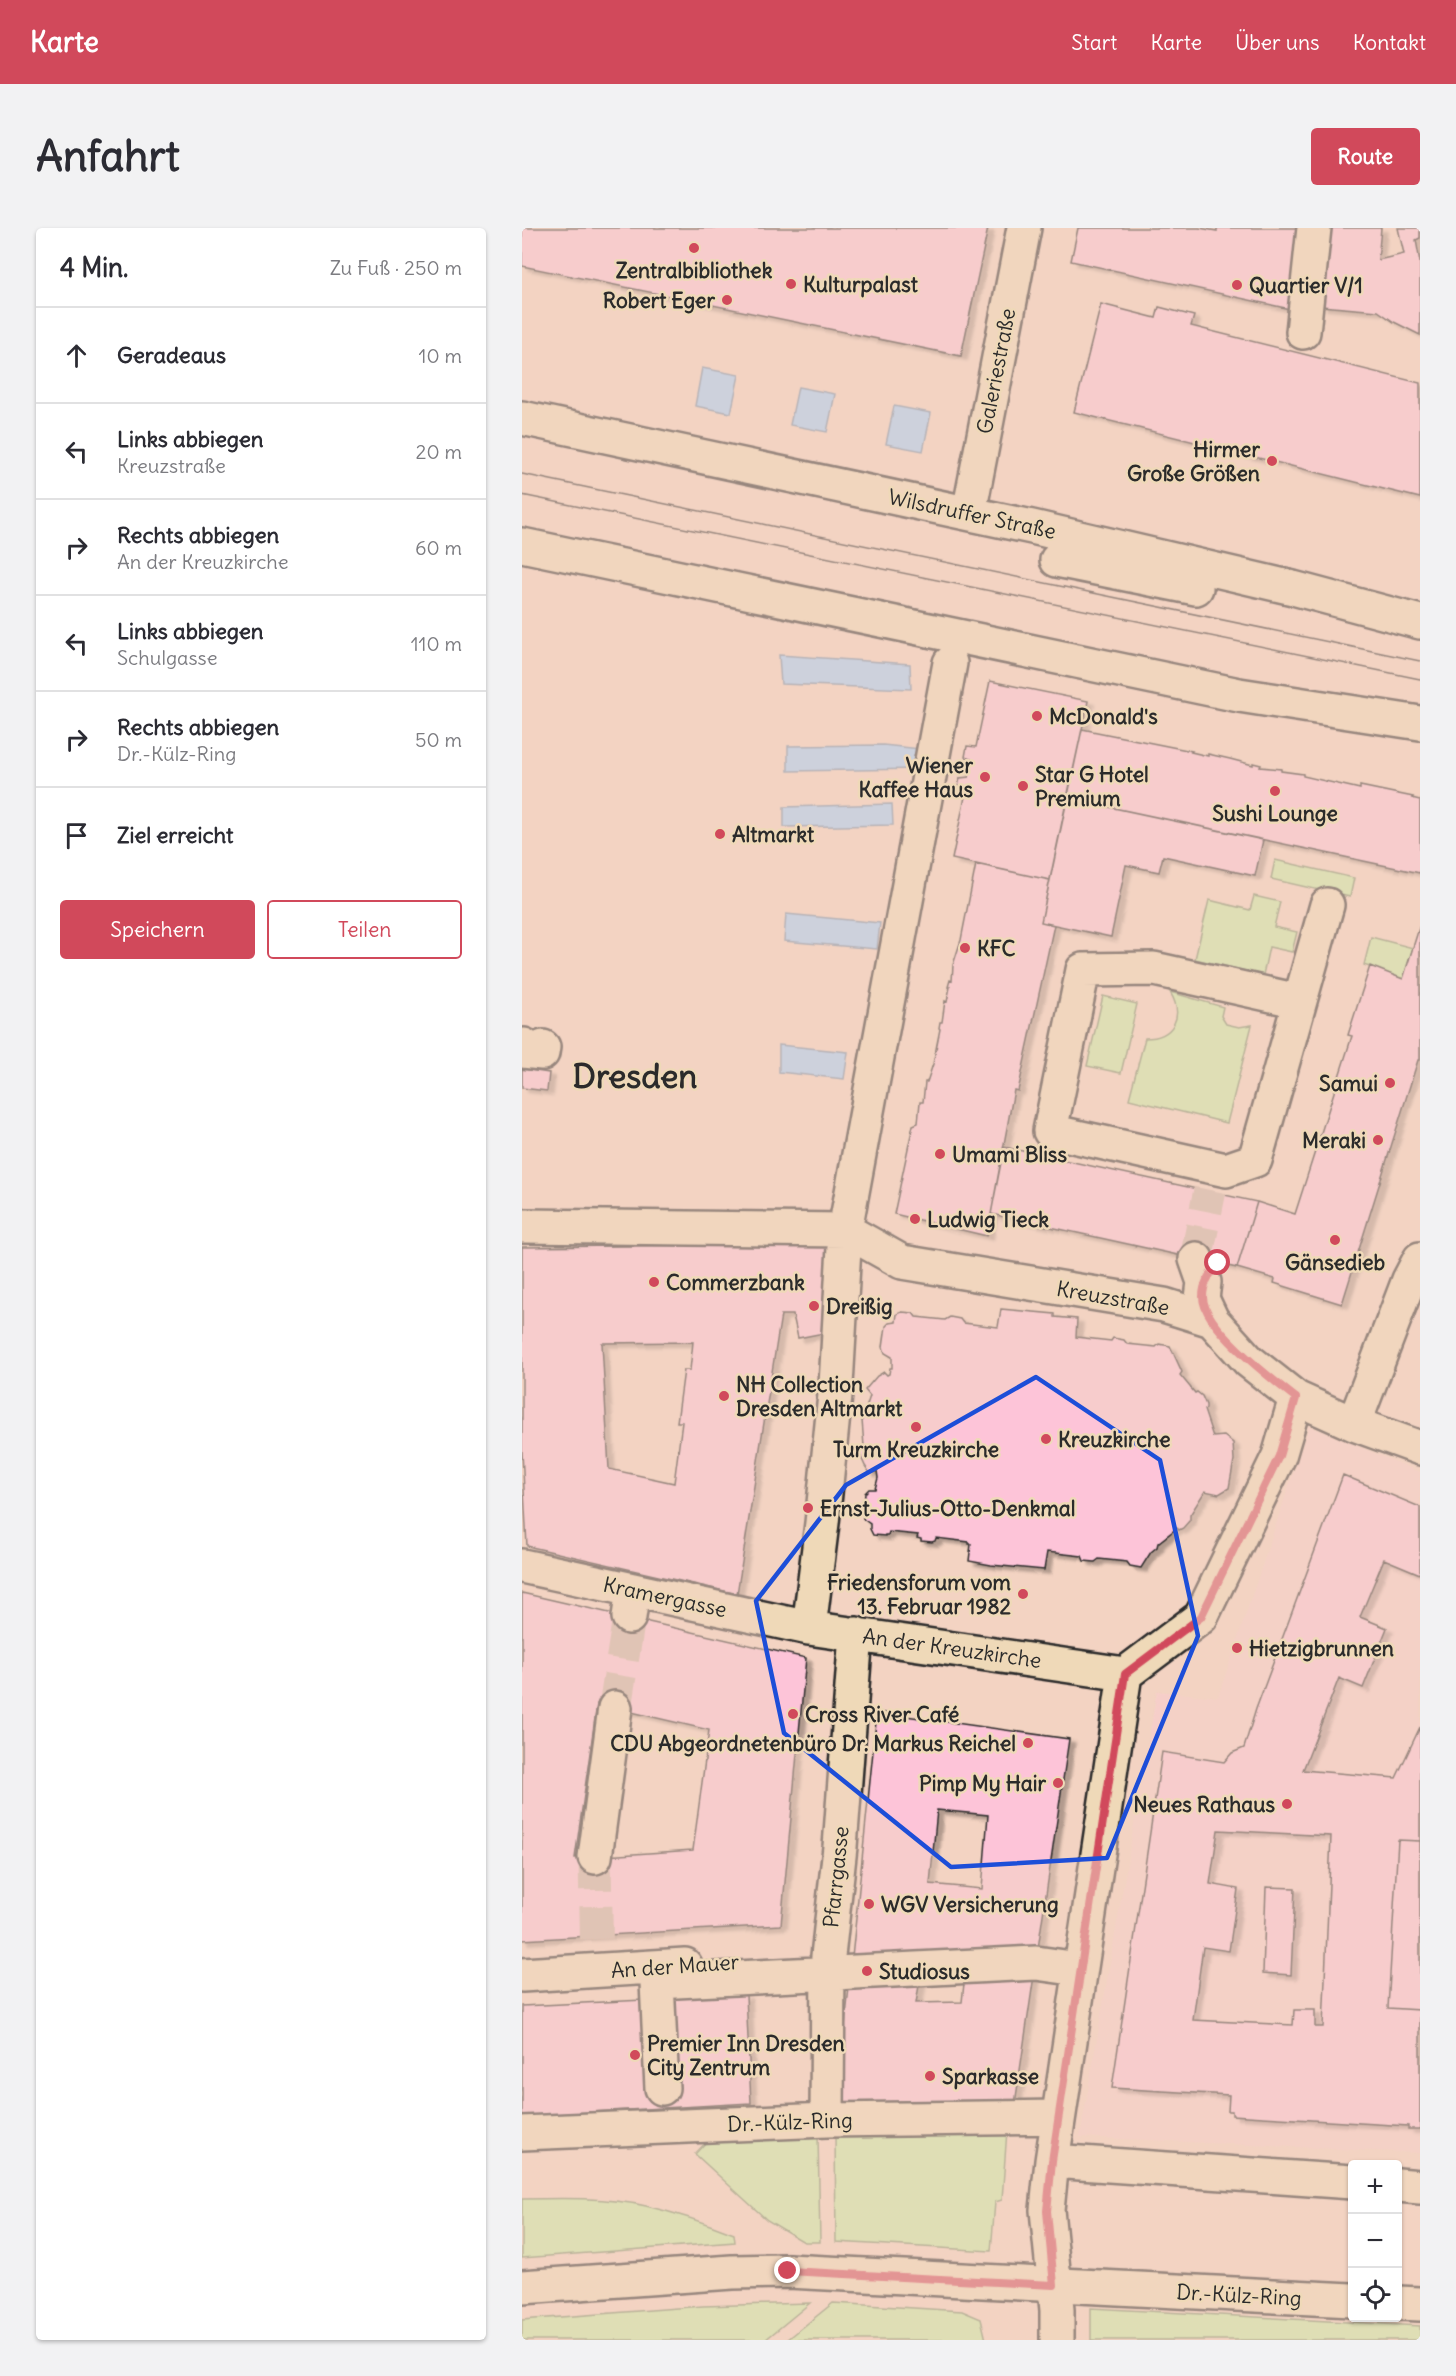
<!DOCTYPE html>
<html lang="de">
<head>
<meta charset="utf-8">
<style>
  :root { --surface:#fff; --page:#f2f2f3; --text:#2b2b33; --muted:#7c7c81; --line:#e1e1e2; --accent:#d1495b }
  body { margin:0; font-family:Delius,sans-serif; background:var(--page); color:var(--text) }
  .controls { position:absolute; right:18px; bottom:18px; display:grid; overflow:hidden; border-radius:6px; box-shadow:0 2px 4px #0004 }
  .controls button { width:54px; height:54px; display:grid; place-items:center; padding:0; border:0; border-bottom:2px solid var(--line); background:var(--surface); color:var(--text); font:30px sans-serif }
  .stop { position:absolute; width:18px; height:18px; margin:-14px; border:4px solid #d1495b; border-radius:50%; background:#fff }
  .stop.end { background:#d1495b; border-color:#fff; box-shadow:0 2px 6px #0008 }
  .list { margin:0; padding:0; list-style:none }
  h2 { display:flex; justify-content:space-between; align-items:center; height:78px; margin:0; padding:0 24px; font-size:26px }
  h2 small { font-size:20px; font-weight:400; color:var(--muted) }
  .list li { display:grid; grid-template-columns:39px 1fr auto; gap:18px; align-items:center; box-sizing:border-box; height:96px; padding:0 24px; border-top:2px solid var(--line) }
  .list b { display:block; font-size:22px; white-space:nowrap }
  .list p { margin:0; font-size:20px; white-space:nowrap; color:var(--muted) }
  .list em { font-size:20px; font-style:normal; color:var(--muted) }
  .actions { display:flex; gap:12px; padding:18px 24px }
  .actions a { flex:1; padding:14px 0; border:2px solid var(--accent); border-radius:6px; text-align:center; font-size:21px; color:var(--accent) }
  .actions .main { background:var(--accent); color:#fff }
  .icon { flex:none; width:33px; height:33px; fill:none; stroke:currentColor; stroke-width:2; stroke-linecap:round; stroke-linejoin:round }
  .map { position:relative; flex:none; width:898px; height:2112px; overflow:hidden; border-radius:6px }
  header { display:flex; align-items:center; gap:36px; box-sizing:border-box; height:84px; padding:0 30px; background:var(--accent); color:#fff }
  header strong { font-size:28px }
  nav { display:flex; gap:33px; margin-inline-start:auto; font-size:21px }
  .intro { display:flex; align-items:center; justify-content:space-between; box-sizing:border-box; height:144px; padding:0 36px }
  h1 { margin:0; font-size:42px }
  .button { padding:15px 27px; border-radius:6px; background:var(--accent); color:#fff; font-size:21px; font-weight:700 }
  main { display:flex; gap:36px; padding:0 36px }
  aside { flex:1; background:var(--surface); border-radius:6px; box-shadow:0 2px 4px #0004 }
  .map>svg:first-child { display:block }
</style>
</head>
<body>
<header>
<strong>Karte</strong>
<nav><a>Start</a><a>Karte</a><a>Über uns</a><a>Kontakt</a></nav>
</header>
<div class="intro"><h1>Anfahrt</h1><a class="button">Route</a></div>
<main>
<aside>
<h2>4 Min.<small>Zu Fuß · 250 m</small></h2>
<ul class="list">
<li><svg class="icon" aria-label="ahead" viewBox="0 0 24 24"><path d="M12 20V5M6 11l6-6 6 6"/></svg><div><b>Geradeaus</b></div><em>10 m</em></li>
<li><svg class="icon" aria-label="left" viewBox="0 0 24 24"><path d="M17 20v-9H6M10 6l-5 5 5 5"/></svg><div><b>Links abbiegen</b><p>Kreuzstraße</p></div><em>20 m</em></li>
<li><svg class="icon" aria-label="right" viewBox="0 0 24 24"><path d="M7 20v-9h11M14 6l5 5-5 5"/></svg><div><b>Rechts abbiegen</b><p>An der Kreuzkirche</p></div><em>60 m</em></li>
<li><svg class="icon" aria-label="left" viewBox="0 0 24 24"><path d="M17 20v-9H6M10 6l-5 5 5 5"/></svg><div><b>Links abbiegen</b><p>Schulgasse</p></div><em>110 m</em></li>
<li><svg class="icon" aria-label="right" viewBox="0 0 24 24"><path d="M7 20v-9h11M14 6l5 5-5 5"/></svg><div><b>Rechts abbiegen</b><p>Dr.-Külz-Ring</p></div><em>50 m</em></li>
<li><svg class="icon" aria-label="arrive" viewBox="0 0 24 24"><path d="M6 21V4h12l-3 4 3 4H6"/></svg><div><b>Ziel erreicht</b></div></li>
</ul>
<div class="actions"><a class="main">Speichern</a><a>Teilen</a></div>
</aside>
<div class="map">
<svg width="898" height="2112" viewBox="0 0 898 2112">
  <defs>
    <filter id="shadow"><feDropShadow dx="6" dy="4" stdDeviation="1.5" flood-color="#0004"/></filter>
  </defs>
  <rect width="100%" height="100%" fill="#f3d3c2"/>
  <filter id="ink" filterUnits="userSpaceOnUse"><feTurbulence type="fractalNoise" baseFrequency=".0167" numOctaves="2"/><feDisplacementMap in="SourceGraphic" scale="12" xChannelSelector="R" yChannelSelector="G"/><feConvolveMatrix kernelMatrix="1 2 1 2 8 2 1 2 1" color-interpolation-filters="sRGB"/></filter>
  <g filter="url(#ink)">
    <path fill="#f6cec9" d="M787,1198L898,1244V1925L558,1909L635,1463L696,1469Z"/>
    <path fill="#c7eca5" stroke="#798c68" stroke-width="1.5" d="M753,632L832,650L828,669L749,651Z
      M732,668L758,674L752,699L775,704L770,724L747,719L741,747L673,731L687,672L728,682Z
      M849,709L891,720L881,751L842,737Z
      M648,764L701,779L699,788L704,796L717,799L730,797L705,895L607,871L623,810C651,810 663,789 648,764Z
      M581,768L615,776L599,845L565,838Z
      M485,1902L480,1972L473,1974L469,2023L314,2014L313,1903Z
      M296,1907L298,2014H282L245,1992L173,1926L189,1909Z
      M0,1971C40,1970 85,1969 124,1978C154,1985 184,1995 212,2006L213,2014L0,2030Z
      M288,2075L243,2112H0V2092L181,2078Z
      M311,2075L440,2083L459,2091L464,2112H265Z
      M569,2080L898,2098V2112H569Z"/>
    <path fill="#a0cefb" stroke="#718da8" stroke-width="1.5" d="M180,140L217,147L209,185L173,178Z
      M276,159L313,166L305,204L268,197Z
      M372,178L409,185L401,223L364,216Z
      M257,427L388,436L389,461L259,456Z
      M361,517L398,521V541L266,543V518Z
      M370,576L371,597L262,599V579Z
      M264,686L358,695L355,721L262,713Z
      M257,817L326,824L322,851L257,844Z"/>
    <path fill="#fdc4d8" stroke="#2b2b2b" stroke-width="1.5" fill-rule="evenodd" filter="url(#shadow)" d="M0,0H466L439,128L0,38Z
      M556,0H677L695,3V0H777L768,81L549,33Z
      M806,0H859L856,32L882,26L876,0H898V10L894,12L898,34V107L872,94L856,83L799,78Z
      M579,76L634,90L637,79L672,88L669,98L898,155V270L552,184Z
      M468,453L566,473L528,652L430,631L444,564L435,563L438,550L447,549L450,534L449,531L443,529L445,518L454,519Z
      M560,501L670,523L669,524L686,528V526L708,531L731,537V535L739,537L738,539L759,541V543L781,546V548L838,561V558L891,569L890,570L898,572V645L545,570Z
      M545,570L741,612L733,648L641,628L637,644L604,637L589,709L519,694Z
      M454,636L528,652L519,694L532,697L496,863L492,862L465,1008L372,986L391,897L396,895L398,874H401L403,854H405L411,836L418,801L417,800L418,794H420L423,773L425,774L428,759H426L428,752L430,753L431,737L439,712Z
      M898,697V832H896L820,1076L752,1055L753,1051L715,1040L735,974L773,986L830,808L826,807L848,738L881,751Z
      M0,841L27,845L25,863L0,860Z
      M482,919L735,974L715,1040L469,986Z
      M308,1016L307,1104L276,1110L271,1087H259L215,1366L5,1318L0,1224V1019ZM171,1114L168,1142H162L155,1194H160L152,1255L87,1241L80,1115Z
      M479,1081L533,1086V1089L555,1091L554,1109L589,1113L591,1110L602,1112L605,1116L634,1119L637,1116L648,1118L660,1144L658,1147L673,1165L675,1164L680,1168L684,1177V1181L682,1182L691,1209L702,1208L711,1215L712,1232L707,1260L697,1266L683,1263L668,1287V1292L661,1300L657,1302L655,1300L636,1315L635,1319L629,1324L619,1340L608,1338L605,1334L577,1331L573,1334L562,1333L560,1328L525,1324L522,1342L469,1337L447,1333L449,1316H447V1314L414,1310L413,1313L410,1314L399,1313V1311L395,1310L396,1307L367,1304L366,1307H363V1308L351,1307L348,1301V1296L341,1291L343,1265L347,1261H353L356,1250L355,1243L348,1245L343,1238L336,1222L342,1218L340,1192L348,1168L343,1162L355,1148L362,1144L365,1147L367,1146L368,1140H370V1129L363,1125L361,1119L364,1098L367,1095L374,1094L375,1086L380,1084L391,1085L394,1089L423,1092L428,1089L438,1091L441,1095L476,1099Z
      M821,1247L898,1279V1346L862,1331L838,1389L865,1400L841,1460L817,1450L781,1542L874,1550L898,1499V1613L876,1612L866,1780L898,1782V1901H886V1898L710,1887V1883H706L707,1867L590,1860L640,1524L702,1534L710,1525L722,1520L734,1481ZM696,1602L809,1608L801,1799H793V1782H772L771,1797L671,1792L681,1719L707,1723L716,1661L688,1656Z
      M0,1365L284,1430L259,1697L0,1712ZM75,1476L187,1502L171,1622L53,1630Z
      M355,1484L547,1511L493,1876L315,1877ZM415,1582L466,1587L460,1661L408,1656ZM401,1734L444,1737L440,1774L394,1775Z
      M876,1612L898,1613V1782L866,1780Z
      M744,1659L773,1660L769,1747L741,1745Z
      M224,1767L229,1875L0,1888V1778Z"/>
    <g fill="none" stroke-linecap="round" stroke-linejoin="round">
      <path stroke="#cbb1a4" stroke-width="33" stroke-dasharray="33 16" stroke-linecap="butt" d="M674,1031L688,962
        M93,1480L107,1389
        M73,1629L75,1743"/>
      <g stroke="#2b2b2b" stroke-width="38">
        <path id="minor" d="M781,104L792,0
          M0,190L510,299L771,360L898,394
          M447,285L502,0
          M0,317L717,467L898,495
          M535,332L674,360
          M777,773L632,741L561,742L528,903L704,942L733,932L805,677
          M2,817L1,823L20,825L21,819
          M0,998L323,1002L380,1034L642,1077L690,1092L727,1133L774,1170L832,1196L898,1220
          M674,1031L682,1054L680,1071L690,1092
          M832,1196L887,1052L898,1031
          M0,1338L287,1400L603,1446L679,1389L757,1228L774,1170
          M107,1389L111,1362
          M287,1400L300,1295L314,1157L323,1002L428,435
          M73,1629L93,1480
          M0,1747L163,1737
          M140,1860L135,1754L514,1735L557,1741
          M305,1892L306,1728L318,1619L334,1406
          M0,1905L305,1892L536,1889
          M530,1933L830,1954
          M876,1957L898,1959
          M535,2112V2082L525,1982L530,1933L603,1446"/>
      </g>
      <g stroke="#2b2b2b" stroke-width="38">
        <path id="major" d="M0,2059L210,2044L266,2043L830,2072
          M876,2075L898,2076"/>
      </g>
      <use href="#minor" stroke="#efd9b8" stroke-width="33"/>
      <use href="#major" stroke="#efd9b8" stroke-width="33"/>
      <path stroke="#2b2b2b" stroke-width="1.5" d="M0,246L898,433
        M0,267L898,451"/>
    </g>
  </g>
  <g fill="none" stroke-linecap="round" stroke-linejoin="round" filter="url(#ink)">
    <path stroke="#d1495b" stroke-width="8" d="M266,2043L532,2057L525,1983L530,1933L603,1446L679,1389L757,1228L774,1170C751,1152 681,1099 681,1069C681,1055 688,1046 696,1035"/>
  </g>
  <path d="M0 0H898V2112H0ZM514,1149L638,1232L676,1408L585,1630L429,1639L262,1505L234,1373L324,1257Z" fill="#f3d3c2" fill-opacity=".55" fill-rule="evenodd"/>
  <path fill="none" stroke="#1d4ed8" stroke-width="4.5" stroke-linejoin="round" d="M514,1149L638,1232L676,1408L585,1630L429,1639L262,1505L234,1373L324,1257Z"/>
  <g fill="#d1495b" stroke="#efd9b8" stroke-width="2">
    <circle cx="172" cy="20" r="6"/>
    <circle cx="269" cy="56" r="6"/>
    <circle cx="715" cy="57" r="6"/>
    <circle cx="205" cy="72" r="6"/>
    <circle cx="750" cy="233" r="6"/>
    <circle cx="515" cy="488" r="6"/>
    <circle cx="463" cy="549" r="6"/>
    <circle cx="501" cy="558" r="6"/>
    <circle cx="753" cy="563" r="6"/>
    <circle cx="198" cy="606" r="6"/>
    <circle cx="443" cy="720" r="6"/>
    <circle cx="868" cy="855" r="6"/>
    <circle cx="856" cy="912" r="6"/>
    <circle cx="418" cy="926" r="6"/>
    <circle cx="393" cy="991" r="6"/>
    <circle cx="813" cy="1012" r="6"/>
    <circle cx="132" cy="1054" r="6"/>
    <circle cx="292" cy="1078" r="6"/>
    <circle cx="202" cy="1168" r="6"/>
    <circle cx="394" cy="1199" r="6"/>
    <circle cx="524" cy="1211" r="6"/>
    <circle cx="286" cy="1280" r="6"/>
    <circle cx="501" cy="1366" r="6"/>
    <circle cx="715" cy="1420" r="6"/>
    <circle cx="271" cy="1486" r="6"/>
    <circle cx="506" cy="1515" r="6"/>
    <circle cx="536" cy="1555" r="6"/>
    <circle cx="765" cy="1576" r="6"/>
    <circle cx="347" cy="1676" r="6"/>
    <circle cx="345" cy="1743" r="6"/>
    <circle cx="113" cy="1827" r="6"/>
    <circle cx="408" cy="1848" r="6"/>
  </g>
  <g text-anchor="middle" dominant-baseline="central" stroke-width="5" stroke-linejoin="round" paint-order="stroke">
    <g font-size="21" font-weight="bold" fill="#2b2b2b" stroke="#efd9b8" text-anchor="start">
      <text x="172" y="42" text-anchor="middle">Zentralbibliothek</text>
      <text x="281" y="56">Kulturpalast</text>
      <text x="727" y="57">Quartier V/1</text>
      <text x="193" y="72" text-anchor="end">Robert Eger</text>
      <text x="738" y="221" text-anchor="end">Hirmer<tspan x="738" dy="24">Große Größen</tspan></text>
      <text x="527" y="488">McDonald's</text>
      <text x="451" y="537" text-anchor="end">Wiener<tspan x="451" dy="24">Kaffee Haus</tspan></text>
      <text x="513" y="546">Star G Hotel<tspan x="513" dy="24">Premium</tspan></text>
      <text x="753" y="585" text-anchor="middle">Sushi Lounge</text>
      <text x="210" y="606">Altmarkt</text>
      <text x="455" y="720">KFC</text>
      <text x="856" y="855" text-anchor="end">Samui</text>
      <text x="844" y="912" text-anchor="end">Meraki</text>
      <text x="430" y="926">Umami Bliss</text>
      <text x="405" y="991">Ludwig Tieck</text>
      <text x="813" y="1034" text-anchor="middle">Gänsedieb</text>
      <text x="144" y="1054">Commerzbank</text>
      <text x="304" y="1078">Dreißig</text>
      <text x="214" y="1156">NH Collection<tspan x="214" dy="24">Dresden Altmarkt</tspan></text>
      <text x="536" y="1211">Kreuzkirche</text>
      <text x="394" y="1221" text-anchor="middle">Turm Kreuzkirche</text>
      <text x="298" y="1280">Ernst-Julius-Otto-Denkmal</text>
      <text x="489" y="1354" text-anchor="end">Friedensforum vom<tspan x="489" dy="24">13. Februar 1982</tspan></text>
      <text x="727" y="1420">Hietzigbrunnen</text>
      <text x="283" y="1486">Cross River Café</text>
      <text x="494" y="1515" text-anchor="end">CDU Abgeordnetenbüro Dr. Markus Reichel</text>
      <text x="524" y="1555" text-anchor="end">Pimp My Hair</text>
      <text x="753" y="1576" text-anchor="end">Neues Rathaus</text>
      <text x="359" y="1676">WGV Versicherung</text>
      <text x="357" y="1743">Studiosus</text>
      <text x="125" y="1815">Premier Inn Dresden<tspan x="125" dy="24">City Zentrum</tspan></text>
      <text x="420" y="1848">Sparkasse</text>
    </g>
    <g font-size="21" fill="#2b2b2b" stroke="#efd9b8">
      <text transform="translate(474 143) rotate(-79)">Galeriestraße</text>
      <text transform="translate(450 286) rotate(12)">Wilsdruffer Straße</text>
      <text transform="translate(591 1070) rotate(10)">Kreuzstraße</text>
      <text transform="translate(143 1369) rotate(12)">Kramergasse</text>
      <text transform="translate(430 1420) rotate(8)">An der Kreuzkirche</text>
      <text transform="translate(314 1649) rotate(-84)">Pfarrgasse</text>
      <text transform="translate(153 1738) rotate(-4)">An der Mauer</text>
      <text transform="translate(268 1894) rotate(-2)">Dr.-Külz-Ring</text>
      <text transform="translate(717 2067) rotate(3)">Dr.-Külz-Ring</text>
    </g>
    <g font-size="33" font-weight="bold" fill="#2b2b2b" stroke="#efd9b8">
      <text x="113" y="848">Dresden</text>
    </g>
  </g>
</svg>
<div class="controls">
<button>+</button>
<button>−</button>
<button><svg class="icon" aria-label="locate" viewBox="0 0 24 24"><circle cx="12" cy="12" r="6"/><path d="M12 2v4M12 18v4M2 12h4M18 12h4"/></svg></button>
</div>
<div class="stop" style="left:696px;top:1035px"></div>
<div class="stop end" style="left:266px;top:2043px"></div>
</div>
</main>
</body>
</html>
